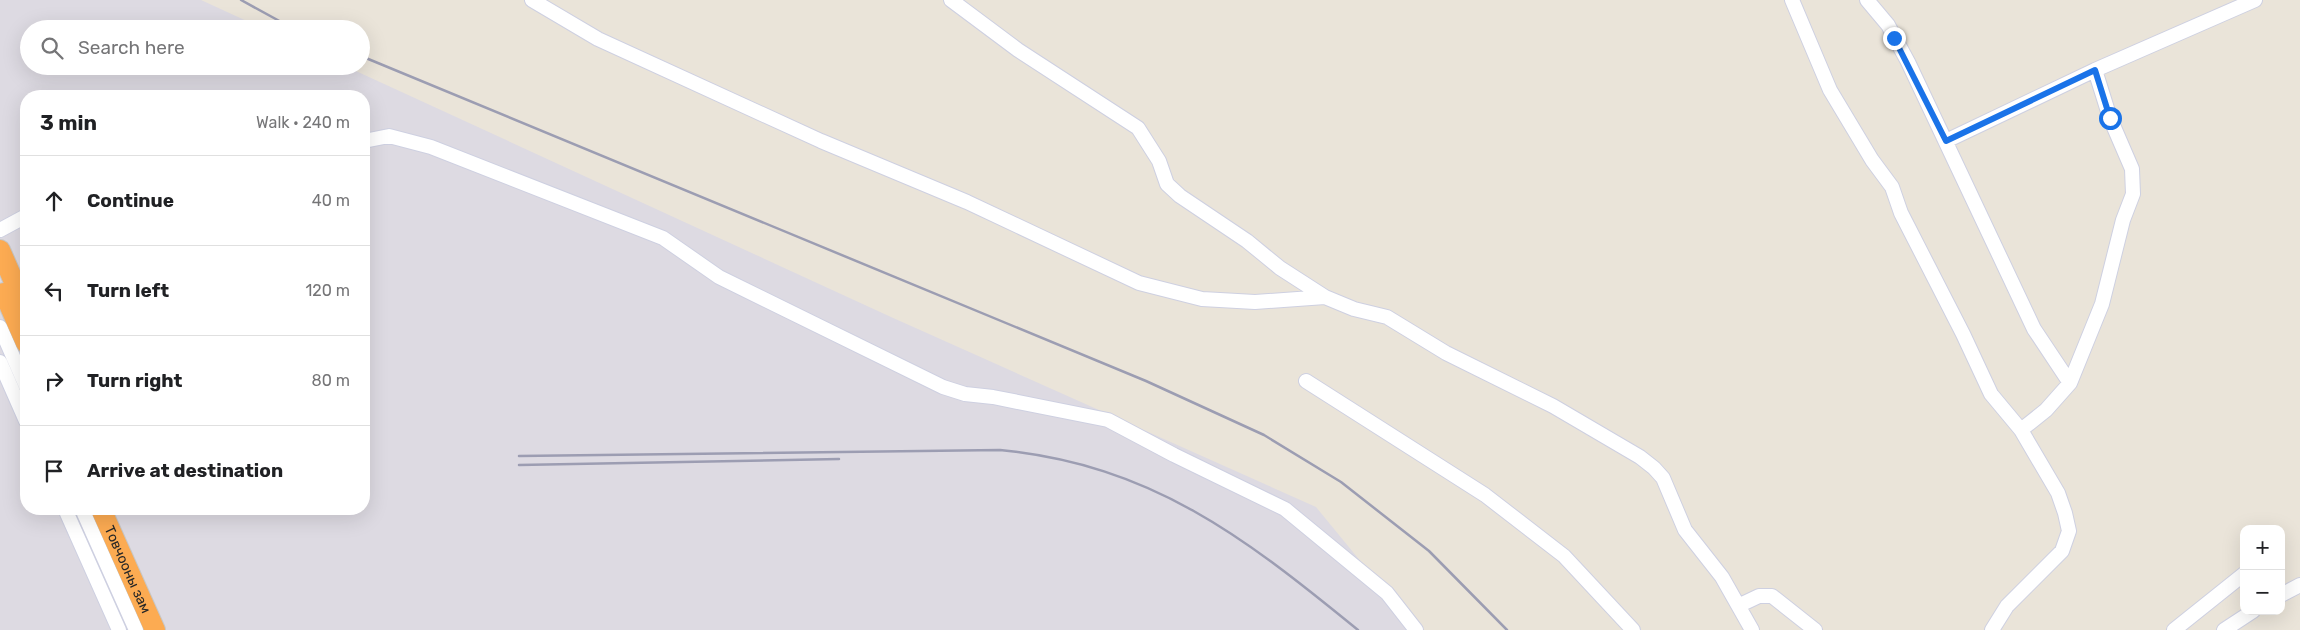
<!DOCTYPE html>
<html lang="en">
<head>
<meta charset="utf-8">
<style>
  :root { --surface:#fff; --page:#f6f6f6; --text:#202124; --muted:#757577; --line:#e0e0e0 }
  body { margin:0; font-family:Rubik,sans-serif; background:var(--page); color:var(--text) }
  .controls { position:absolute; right:15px; bottom:15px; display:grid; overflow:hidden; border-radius:10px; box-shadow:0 5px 20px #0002 }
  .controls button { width:45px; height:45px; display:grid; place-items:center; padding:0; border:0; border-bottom:1px solid var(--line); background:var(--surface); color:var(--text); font:25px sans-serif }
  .stop { position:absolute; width:15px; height:15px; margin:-11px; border:4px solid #1a73e8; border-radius:50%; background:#fff }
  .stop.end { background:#1a73e8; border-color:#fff; box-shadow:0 1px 5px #0008 }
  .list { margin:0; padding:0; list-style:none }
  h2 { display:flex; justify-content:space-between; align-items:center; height:65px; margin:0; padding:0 20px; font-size:21px }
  h2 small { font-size:16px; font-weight:400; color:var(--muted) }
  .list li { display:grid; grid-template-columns:32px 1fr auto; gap:15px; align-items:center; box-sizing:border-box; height:90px; padding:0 20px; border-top:1px solid var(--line) }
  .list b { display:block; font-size:19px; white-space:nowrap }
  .list em { font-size:16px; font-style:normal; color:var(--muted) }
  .icon { flex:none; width:28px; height:28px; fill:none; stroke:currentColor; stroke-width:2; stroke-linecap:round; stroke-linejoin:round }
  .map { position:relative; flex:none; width:2300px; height:630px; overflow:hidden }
  .search { position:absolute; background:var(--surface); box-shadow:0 5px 20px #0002; left:20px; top:20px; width:350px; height:55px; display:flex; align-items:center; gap:12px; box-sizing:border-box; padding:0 18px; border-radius:28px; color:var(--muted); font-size:19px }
  .panel { position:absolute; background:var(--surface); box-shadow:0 5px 20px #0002; left:20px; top:90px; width:350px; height:425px; border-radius:20px }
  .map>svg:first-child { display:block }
</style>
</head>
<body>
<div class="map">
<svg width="2300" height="630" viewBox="0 0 2300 630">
  <rect width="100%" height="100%" fill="#eae4d9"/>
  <path fill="#dddae2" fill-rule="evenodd" d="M0,0H201L264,29H29V66H345L891,317L1316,507L1417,630H0ZM26,96H364V509H26Z"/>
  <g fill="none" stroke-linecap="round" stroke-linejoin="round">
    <g stroke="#ced0e1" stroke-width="16">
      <path id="minor" d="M532,0L598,39L821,141L967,202L1139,283L1202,299L1255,302L1325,297
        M951,0L1018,50L1138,128L1159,161L1167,184L1180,196L1247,241L1280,268L1325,297L1354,309L1387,317L1446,353L1553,406L1640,457L1654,468L1663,478L1685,530L1722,577L1752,630
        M1792,0L1830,90L1872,160L1892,187L1901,213L1963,334L1991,394L2021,430L2058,493L2065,513L2069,531L2062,551L2007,606L1992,630
        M1867,0L1888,25L1908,62L2034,329L2070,383
        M364,141L389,136L431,147L663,238L719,277L943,387L965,394L993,397L1108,420L1174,455L1285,509L1387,593L1416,630
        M1946,141L2095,70
        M0,230L26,216
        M0,327L26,386
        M0,362L26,421
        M1306,381L1485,495L1564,556L1633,630
        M2021,430L2046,410L2070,383L2102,304L2123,220L2133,194L2132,169L2110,118L2095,70L2255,0
        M65,509L119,630
        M82,509L136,630
        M2281,595L2300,585
        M1740,605L1759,596H1772L1815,630
        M2174,630L2244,574
        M2224,630L2253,611"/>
    </g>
    <g stroke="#c7c7c7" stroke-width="22">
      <g id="highway">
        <path d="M0,250L26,309"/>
        <path d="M4,293L26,343"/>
        <path id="s1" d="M101,509L155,630"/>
      </g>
    </g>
    <use href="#minor" stroke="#fff" stroke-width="14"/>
    <use href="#highway" stroke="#fcab52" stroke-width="20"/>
    <path stroke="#9c9db2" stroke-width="2.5" d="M241,0L294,29
      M361,56L1146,381L1264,435L1341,482L1429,551L1507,630
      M519,456L1000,450C1152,465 1244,537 1358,630
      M519,465L839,459"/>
  </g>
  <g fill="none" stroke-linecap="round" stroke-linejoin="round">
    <path stroke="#1a73e8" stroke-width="6" d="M1894,38L1946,141L2095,70L2110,118"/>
  </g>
  <g text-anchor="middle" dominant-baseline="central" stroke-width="4" stroke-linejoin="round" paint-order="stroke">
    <g font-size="14" fill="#272727" stroke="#fff">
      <text stroke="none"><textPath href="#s1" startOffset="66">Товчооны зам</textPath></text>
    </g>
  </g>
</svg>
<div class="controls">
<button>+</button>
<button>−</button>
</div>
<div class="stop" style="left:2110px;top:118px"></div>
<div class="stop end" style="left:1894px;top:38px"></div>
<div class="search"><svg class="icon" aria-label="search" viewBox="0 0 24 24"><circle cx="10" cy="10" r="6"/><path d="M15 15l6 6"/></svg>Search here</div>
<section class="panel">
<h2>3 min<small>Walk · 240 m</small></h2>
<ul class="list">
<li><svg class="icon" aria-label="ahead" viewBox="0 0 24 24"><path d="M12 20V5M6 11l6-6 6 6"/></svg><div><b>Continue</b></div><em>40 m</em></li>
<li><svg class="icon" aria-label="left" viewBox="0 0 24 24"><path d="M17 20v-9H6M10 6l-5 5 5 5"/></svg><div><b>Turn left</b></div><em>120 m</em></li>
<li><svg class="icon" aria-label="right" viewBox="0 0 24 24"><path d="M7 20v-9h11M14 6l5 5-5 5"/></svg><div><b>Turn right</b></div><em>80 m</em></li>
<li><svg class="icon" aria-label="arrive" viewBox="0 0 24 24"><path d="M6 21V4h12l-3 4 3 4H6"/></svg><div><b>Arrive at destination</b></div></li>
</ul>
</section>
</div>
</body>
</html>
